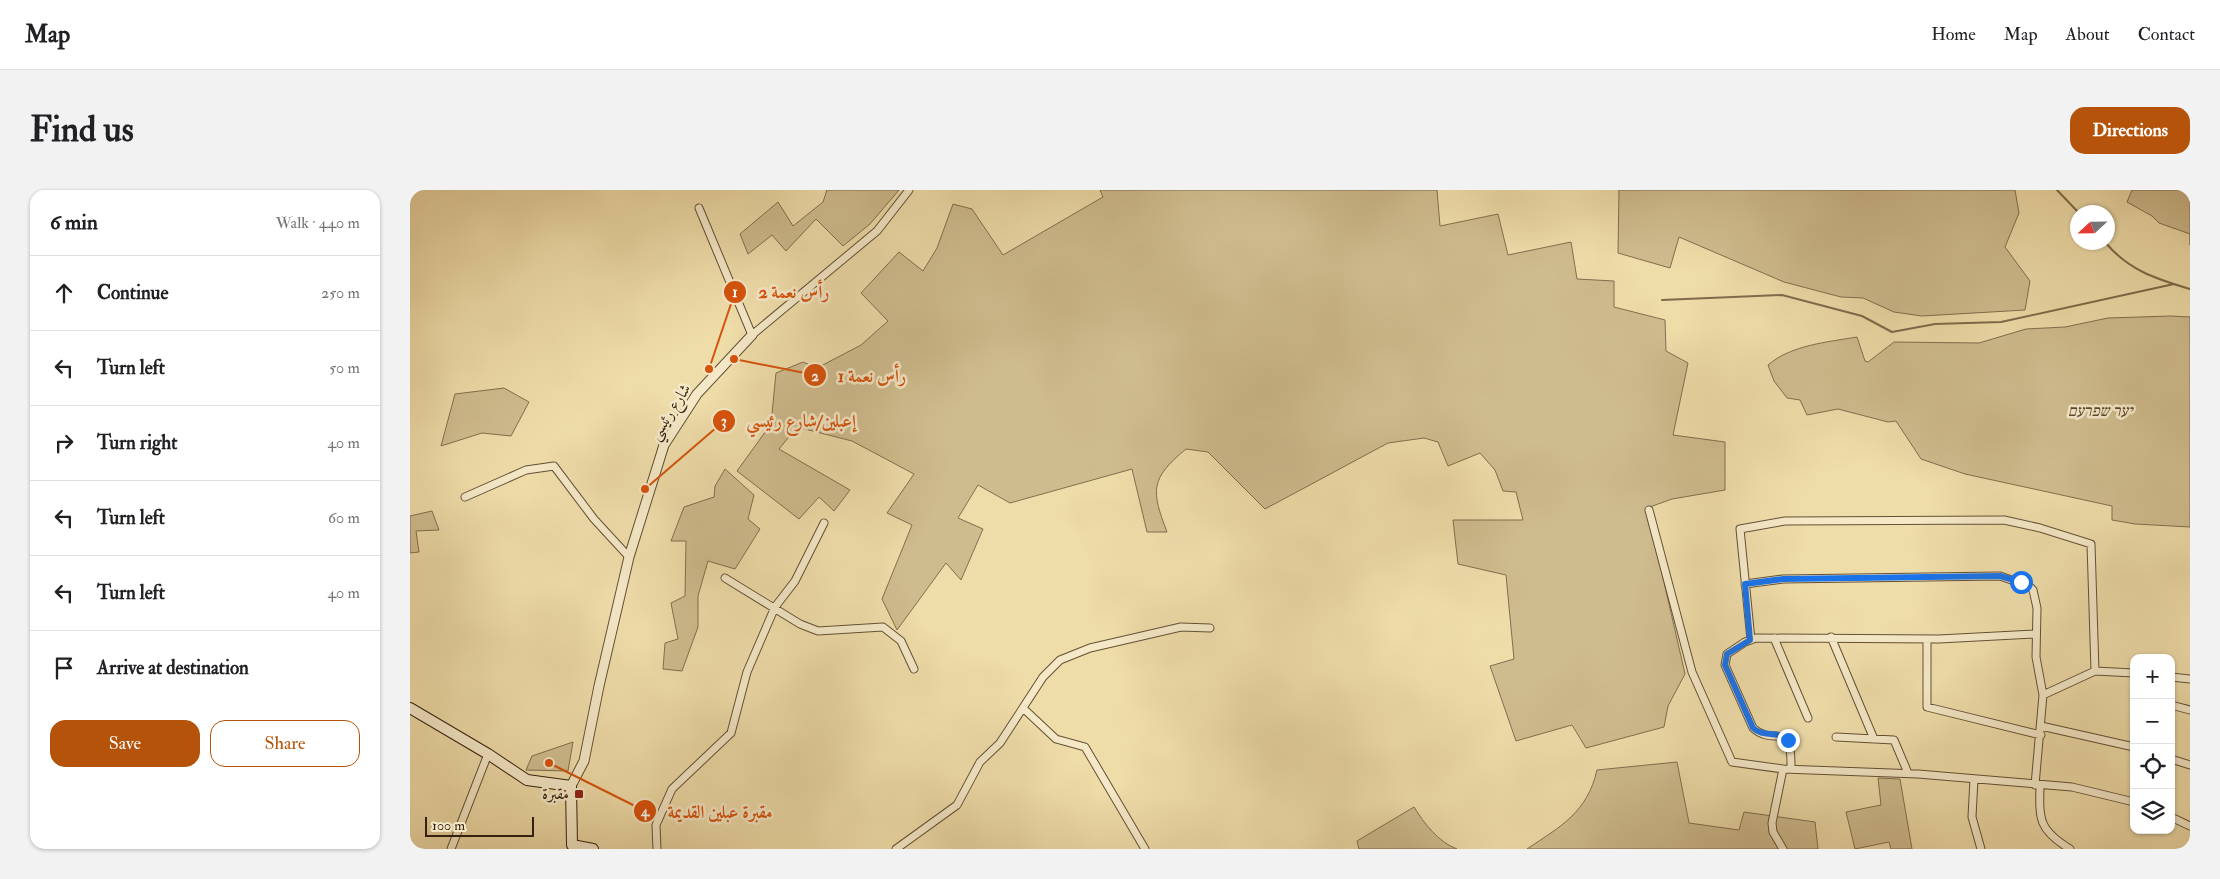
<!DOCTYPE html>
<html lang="en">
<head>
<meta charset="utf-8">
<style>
  :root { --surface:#fff; --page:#f2f2f2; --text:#202124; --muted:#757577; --line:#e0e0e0; --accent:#b45309 }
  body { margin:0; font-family:"IM FELL Double Pica",Amiri,"Frank Ruhl Libre",serif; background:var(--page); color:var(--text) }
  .controls { position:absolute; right:15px; bottom:15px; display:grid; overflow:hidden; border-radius:10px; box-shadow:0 1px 4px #0004 }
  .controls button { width:45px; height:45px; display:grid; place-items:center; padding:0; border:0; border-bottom:1px solid var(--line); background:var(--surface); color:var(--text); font:25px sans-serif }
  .compass { position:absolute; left:1660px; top:15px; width:45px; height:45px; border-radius:50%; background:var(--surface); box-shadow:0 1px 4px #0004; rotate:248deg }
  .scale { position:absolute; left:15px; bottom:12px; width:109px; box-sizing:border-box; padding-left:5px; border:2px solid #36210d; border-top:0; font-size:14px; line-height:18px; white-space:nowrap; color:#36210d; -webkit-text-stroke:4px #f4e8c7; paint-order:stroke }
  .stop { position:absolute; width:15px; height:15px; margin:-11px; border:4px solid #1a73e8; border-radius:50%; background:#fff }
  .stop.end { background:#1a73e8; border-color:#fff; box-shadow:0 1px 5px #0008 }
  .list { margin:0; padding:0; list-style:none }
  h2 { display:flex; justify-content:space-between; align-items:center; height:65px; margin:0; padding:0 20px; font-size:21px }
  h2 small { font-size:16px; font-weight:400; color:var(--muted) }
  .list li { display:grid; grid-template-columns:32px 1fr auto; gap:15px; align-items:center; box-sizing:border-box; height:75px; padding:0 20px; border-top:1px solid var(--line) }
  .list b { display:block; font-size:19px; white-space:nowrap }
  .list em { font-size:16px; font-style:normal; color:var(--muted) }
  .actions { display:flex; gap:10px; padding:15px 20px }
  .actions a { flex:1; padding:11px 0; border:1px solid var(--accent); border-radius:15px; text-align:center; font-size:18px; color:var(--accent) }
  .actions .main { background:var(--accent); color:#fff }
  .icon { flex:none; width:28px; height:28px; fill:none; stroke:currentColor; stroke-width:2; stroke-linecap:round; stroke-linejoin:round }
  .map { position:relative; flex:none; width:1780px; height:659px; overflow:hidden; border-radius:15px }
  header { display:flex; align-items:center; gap:30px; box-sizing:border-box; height:70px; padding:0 25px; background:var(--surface); border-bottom:1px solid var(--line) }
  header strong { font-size:24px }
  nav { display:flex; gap:28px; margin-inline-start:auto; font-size:18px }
  .intro { display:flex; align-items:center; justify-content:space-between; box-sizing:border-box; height:120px; padding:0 30px }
  h1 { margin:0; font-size:35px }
  .button { padding:12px 22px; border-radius:15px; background:var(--accent); color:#fff; font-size:18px; font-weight:700 }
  main { display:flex; gap:30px; padding:0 30px }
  aside { flex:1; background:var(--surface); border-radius:15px; box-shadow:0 1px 4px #0004 }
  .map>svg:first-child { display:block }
</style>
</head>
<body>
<header>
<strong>Map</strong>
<nav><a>Home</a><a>Map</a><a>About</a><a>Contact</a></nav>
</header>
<div class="intro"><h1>Find us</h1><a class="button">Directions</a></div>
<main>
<aside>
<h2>6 min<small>Walk · 440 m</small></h2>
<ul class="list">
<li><svg class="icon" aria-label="ahead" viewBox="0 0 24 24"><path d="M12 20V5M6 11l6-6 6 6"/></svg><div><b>Continue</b></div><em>250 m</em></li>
<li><svg class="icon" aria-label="left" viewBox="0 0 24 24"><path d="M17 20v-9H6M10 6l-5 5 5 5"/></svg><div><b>Turn left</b></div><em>50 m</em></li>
<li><svg class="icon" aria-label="right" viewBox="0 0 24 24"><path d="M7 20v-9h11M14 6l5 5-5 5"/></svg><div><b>Turn right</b></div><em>40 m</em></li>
<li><svg class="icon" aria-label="left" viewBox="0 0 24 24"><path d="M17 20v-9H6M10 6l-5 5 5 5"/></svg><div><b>Turn left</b></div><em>60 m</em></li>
<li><svg class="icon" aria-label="left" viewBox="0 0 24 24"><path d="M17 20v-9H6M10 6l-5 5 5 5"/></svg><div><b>Turn left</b></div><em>40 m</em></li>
<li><svg class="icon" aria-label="arrive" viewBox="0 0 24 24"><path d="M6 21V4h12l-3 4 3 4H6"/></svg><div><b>Arrive at destination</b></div></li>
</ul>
<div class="actions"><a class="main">Save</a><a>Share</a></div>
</aside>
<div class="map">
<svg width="1780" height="659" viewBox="0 0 1780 659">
  <rect width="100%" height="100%" fill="#eedca9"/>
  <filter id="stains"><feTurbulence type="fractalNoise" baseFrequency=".004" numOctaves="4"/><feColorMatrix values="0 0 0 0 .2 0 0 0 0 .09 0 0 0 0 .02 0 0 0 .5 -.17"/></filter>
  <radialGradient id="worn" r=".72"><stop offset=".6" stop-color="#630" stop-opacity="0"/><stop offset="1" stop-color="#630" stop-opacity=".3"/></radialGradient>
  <path fill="#cfbc8e" stroke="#826e4e" d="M417,0H489L460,34L433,56L406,29L376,61L362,45L338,64L330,44L368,12L383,36L413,12Z
    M690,0H1027L1030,36L1088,24L1098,65L1161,52L1167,89L1204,91V117L1255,130L1256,161L1278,173L1263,245L1315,252V300L1262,309L1237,318L1275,484L1258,516L1254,537L1176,558L1162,535L1106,551L1080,476L1104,469L1096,385L1048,374L1043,330H1113L1106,302L1093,301L1085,280L1070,263L1038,276L1028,252L1014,248L978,253L855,319L798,262L776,259C740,289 741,300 757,342H737L722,279L600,313L568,295L548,328L573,339L551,390L536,373L487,440L472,409L502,335L477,323L504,284L442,251L387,237L369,259L440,300L424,321L409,307L389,329L327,281L361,234L366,183L393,172L407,178L451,155L478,131L451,103L489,62L513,81L527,58L543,14L562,19L593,65L693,7Z
    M1209,0H1605L1609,23L1595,57L1620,91L1615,120L1512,126L1484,122L1453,108L1431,107L1374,92L1269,47L1260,78L1208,63Z
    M1722,0H1780V55V44L1749,33L1742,26L1717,12Z
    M1761,126L1780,127V337L1725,334L1702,330V316L1555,284L1511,269L1486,231L1478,232L1428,219L1397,225L1390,210L1377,208L1364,191L1358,175C1381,155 1418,152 1447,147L1455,171L1458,172L1484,152L1569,153L1616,139L1655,137L1698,128Z
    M94,198L119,212L101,246L72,243L31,256L45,204Z
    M315,279L344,305L338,329L350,339L325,379L298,371L288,406V437L272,481L253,479L255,453L268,449L261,413L275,406L276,351H261L274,317L304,307L305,296Z
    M22,321L29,340L6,341L9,362L0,363V326Z
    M163,552L158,581L116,580L122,566Z
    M1267,572L1279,633L1329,640L1334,622L1405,632L1408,659H1117C1151,636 1177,623 1187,580Z
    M1468,588L1490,589L1502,659H1481L1479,652L1445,659L1436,622L1471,615Z
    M1004,617C1014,633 1028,652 1047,659H949L947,651Z"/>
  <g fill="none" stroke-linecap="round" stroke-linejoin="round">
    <path stroke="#7f6b4b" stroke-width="2" d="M1647,0L1668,22
      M1695,52C1718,80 1746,89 1780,99
      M1252,110L1372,105L1452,126L1482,142L1525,134L1591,132L1764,94"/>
    <g stroke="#645034" stroke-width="9">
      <path id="minor" d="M289,18L342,145L467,41L499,0
        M55,307L116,280L144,276L184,329L219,367
        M1239,320L1282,482L1322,572L1373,579L1508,584L1662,597L1724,612
        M315,388L390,434L408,441L473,437L491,451L504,479
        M1335,394L1373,389L1590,386L1619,396L1623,400L1627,418L1626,467L1633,505L1625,595
        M1421,447L1464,549
        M1364,448L1398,528
        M1517,449V517L1631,545
        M1341,450L1330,339L1375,331L1594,330L1630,338L1681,354L1685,481
        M1761,487L1780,489
        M1633,505L1685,481L1724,483
        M1761,515L1780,520
        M614,519L646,549L675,557L735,659
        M1631,536L1724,557
        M1426,547L1484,550L1498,583
        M1761,569L1780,575
        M1381,579C1382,527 1365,558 1343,538L1315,475L1317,464L1335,452L1346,448L1529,449L1626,444
        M1564,589L1562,627L1571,659
        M1630,596C1629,630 1629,640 1660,659
        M1761,627L1780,636
        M41,659L78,564
        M247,659L246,635L262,599L321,543L337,482L365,417L385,391L414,333
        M486,659L547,615L570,572L590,553L633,487L650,470L680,458L771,437L800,438
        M1373,659L1363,642L1362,633L1373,579"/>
    </g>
    <g stroke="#645034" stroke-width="11">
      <path id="tertiary" d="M161,596L174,571L189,496L219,367L254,255L287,204L342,145"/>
    </g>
    <g stroke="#36210d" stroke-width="12">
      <path id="secondary" d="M0,518L78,564L117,590L161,596L162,655L183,659"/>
    </g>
    <use href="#minor" stroke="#f4e8c7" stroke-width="7"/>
    <use href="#tertiary" stroke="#f4e8c7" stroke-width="9"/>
    <use href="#secondary" stroke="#f4e8c7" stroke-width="10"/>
  </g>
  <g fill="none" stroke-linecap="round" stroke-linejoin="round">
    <path stroke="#1a73e8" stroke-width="6" d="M1378,550C1368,540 1353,548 1343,538L1315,475L1317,464L1340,450L1335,394L1373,389L1590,386L1611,392"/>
  </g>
  <rect fill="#8f2418" stroke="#f4e8c7" stroke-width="2" x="164" y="599" width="10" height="10" rx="2.5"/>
  <g text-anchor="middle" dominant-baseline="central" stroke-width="5" stroke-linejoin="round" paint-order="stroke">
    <g font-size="16" font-style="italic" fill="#5c482d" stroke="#f4e8c7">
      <text x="1690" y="221">יער שפרעם</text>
    </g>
    <g font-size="16" fill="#36210d" stroke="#f4e8c7">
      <text transform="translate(260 222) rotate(-58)">شارع رئيسي</text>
    </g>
    <g font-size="16" fill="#36210d" stroke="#f4e8c7" text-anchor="end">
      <text x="159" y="604">مقبرة</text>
    </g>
  </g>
  <path fill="none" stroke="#d6530c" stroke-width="2" d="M299 179L325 102M324 169L405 185M235 299L314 231M139 573L235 621"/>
  <g fill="#d6530c" stroke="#f4e8c7" stroke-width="2">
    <circle cx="299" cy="179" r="5"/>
    <circle cx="324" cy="169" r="5"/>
    <circle cx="235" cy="299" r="5"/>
    <circle cx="139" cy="573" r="5"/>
    <circle cx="325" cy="102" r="12"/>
    <circle cx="405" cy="185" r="12"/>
    <circle cx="314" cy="231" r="12"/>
    <circle cx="235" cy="621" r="12"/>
  </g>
  <g font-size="15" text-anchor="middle" font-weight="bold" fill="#fff">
    <text x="325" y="107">1</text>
    <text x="405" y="191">2</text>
    <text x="314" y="236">3</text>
    <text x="235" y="626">4</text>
  </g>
  <g font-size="18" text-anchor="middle" font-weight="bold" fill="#d6530c" stroke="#f4e8c7" stroke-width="5" stroke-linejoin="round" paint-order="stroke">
    <text x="384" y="108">رأس نعمة 2</text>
    <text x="462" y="192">رأس نعمة 1</text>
    <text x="391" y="237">إعبلين/شارع رئيسي</text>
    <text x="310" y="628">مقبرة عبلين القديمة</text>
  </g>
  <rect width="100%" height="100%" filter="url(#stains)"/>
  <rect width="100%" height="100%" fill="url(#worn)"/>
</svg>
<div class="controls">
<button>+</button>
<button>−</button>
<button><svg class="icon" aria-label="locate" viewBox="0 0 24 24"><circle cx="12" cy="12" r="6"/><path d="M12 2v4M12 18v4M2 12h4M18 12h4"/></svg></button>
<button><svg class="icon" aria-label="layers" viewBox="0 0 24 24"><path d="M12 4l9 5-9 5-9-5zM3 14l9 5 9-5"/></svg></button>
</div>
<svg class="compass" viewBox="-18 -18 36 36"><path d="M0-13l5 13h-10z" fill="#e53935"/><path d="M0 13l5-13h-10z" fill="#757577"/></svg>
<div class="scale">100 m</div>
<div class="stop" style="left:1611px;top:392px"></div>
<div class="stop end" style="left:1378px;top:550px"></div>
</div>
</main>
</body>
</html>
